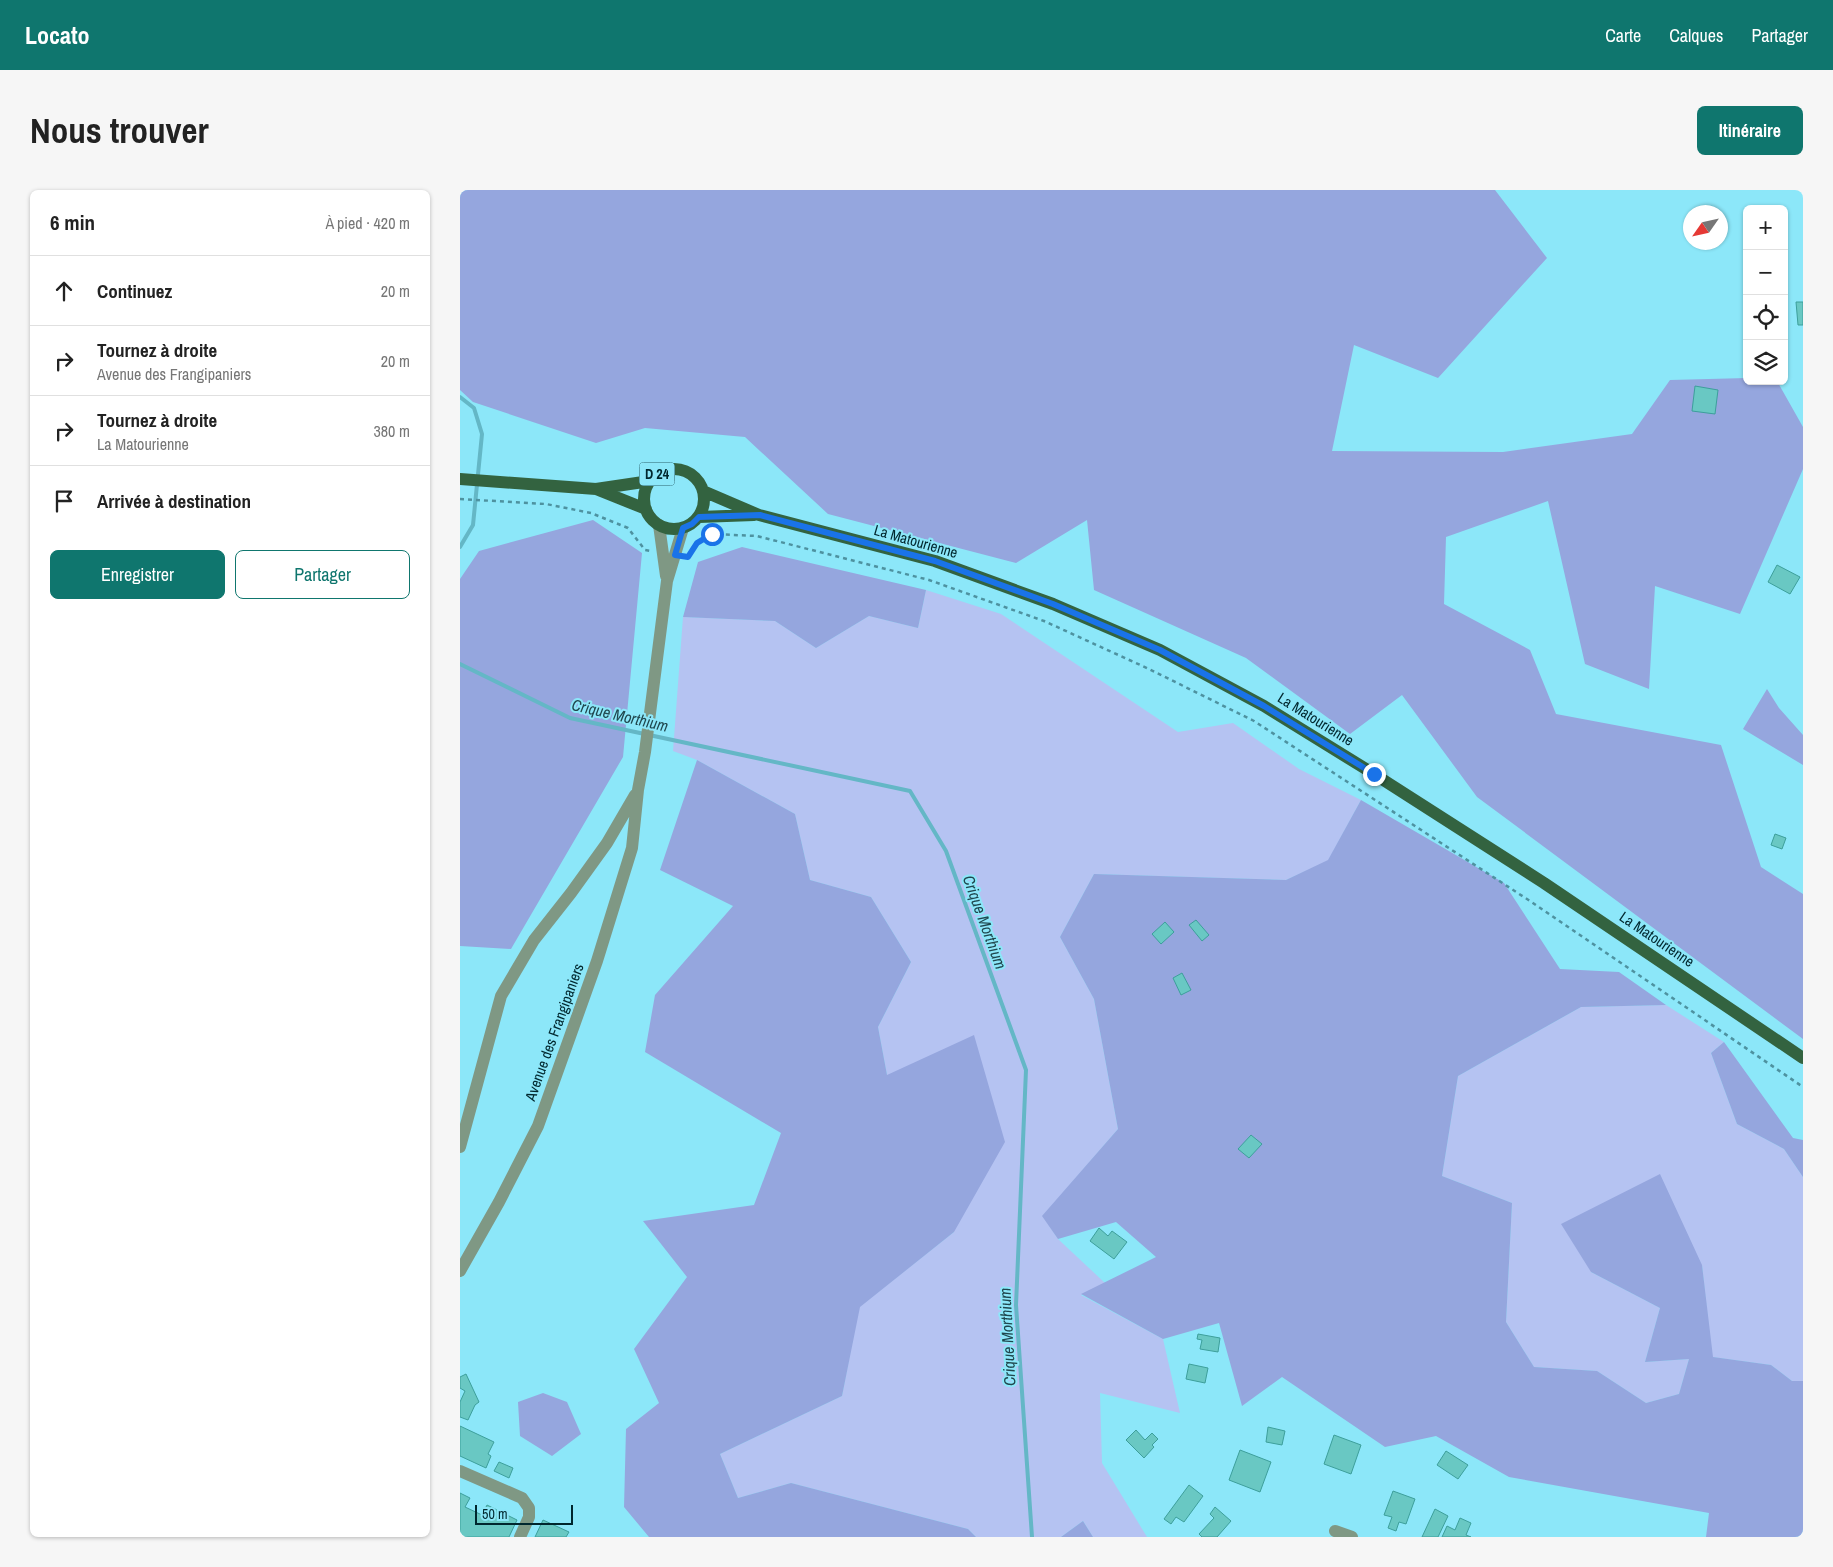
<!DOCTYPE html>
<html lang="fr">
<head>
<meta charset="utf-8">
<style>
  :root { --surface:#fff; --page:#f6f6f6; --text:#222; --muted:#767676; --line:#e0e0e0; --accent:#0f766e }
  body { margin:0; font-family:"Archivo Narrow",sans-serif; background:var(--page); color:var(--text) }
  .controls { position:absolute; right:15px; top:15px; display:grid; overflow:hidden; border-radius:8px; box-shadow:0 1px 4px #0004 }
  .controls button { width:45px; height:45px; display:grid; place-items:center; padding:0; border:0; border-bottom:1px solid var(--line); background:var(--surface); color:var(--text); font:25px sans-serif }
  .compass { position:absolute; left:1223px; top:15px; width:45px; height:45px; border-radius:50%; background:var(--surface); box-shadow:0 1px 4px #0004; rotate:236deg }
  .scale { position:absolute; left:15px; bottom:12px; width:98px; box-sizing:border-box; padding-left:5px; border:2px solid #00272e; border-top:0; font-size:14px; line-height:18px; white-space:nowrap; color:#00272e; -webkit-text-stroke:4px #8ce7f9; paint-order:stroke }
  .stop { position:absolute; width:15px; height:15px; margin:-11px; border:4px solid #1a73e8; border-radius:50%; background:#fff }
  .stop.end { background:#1a73e8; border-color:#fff; box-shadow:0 1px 5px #0008 }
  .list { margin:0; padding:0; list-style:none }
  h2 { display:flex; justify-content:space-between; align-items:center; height:65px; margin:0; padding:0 20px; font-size:21px }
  h2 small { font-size:16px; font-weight:400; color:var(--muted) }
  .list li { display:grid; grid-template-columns:32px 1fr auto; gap:15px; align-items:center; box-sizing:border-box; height:70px; padding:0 20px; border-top:1px solid var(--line) }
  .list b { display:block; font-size:19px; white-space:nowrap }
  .list p { margin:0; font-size:16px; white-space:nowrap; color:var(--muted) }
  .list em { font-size:16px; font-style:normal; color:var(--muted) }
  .actions { display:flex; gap:10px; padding:15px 20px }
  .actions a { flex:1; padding:11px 0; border:1px solid var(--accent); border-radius:8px; text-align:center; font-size:18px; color:var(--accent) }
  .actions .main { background:var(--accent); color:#fff }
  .icon { flex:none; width:28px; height:28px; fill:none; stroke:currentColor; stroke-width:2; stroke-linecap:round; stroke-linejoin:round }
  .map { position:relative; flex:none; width:1343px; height:1347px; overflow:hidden; border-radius:8px }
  header { display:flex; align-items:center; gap:30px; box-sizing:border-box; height:70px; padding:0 25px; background:var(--accent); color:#fff }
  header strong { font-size:24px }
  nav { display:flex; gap:28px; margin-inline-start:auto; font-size:18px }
  .intro { display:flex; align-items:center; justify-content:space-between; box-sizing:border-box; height:120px; padding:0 30px }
  h1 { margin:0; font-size:35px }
  .button { padding:12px 22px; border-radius:8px; background:var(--accent); color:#fff; font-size:18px; font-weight:700 }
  main { display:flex; gap:30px; padding:0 30px }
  aside { flex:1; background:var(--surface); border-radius:8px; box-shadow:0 1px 4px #0004 }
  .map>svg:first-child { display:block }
</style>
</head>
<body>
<header>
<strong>Locato</strong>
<nav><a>Carte</a><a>Calques</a><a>Partager</a></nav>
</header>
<div class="intro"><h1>Nous trouver</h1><a class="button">Itinéraire</a></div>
<main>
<aside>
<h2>6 min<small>À pied · 420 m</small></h2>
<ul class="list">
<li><svg class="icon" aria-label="ahead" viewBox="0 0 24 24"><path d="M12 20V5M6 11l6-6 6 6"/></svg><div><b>Continuez</b></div><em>20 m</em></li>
<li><svg class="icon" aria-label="right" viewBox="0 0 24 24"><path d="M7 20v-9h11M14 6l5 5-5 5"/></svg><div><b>Tournez à droite</b><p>Avenue des Frangipaniers</p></div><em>20 m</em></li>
<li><svg class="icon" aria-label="right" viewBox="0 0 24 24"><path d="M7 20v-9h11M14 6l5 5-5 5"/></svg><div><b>Tournez à droite</b><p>La Matourienne</p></div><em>380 m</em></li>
<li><svg class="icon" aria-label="arrive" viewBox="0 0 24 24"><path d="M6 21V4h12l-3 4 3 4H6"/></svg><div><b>Arrivée à destination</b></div></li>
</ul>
<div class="actions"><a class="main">Enregistrer</a><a>Partager</a></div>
</aside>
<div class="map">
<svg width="1343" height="1347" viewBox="0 0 1343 1347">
  <rect width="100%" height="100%" fill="#8ce7f9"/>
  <path fill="#b5c3f2" d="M466,400L541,424L718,542L773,533L839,579L901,610L868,671L826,690L634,684L600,747L634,809L658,939L583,1026L598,1049L645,1093L621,1105L703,1149L720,1223L640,1203L642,1273L687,1347H633L623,1331L601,1347H516L508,1339L331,1293L278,1308L260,1264L382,1206L399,1117L494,1042L427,885L418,837L451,772L411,707L350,690L335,624L237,570L213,561L223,427L315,431L356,458L409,426L458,438Z
    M1206,815L1264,852L1251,863L1277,934L1324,959L1343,987V1191H1332L1311,1175L1252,1167L1242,1075L1131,1082L1200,1118L1185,1172L1229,1169L1219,1204L1186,1213L1137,1181L1074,1177L1046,1132L1052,1013L982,986L998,886L1121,817Z"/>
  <path fill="#95a6de" d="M0,0H1035L1087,68L978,188L894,155L872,261L1043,262L1172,244L1210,190L1287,188V191H1317L1343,237V279L1280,424L1195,396L1189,499L1125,474L1088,311L986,347L984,414L1070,460L1096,524L1261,555L1301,677L1343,704V849L1017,607L942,505L890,544L786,468L634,400L627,330L556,373L368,324L285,247L185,238L136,253L13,212L0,200Z
    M133,330L182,363L163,567L51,759L0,756V389L19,361Z
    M282,357L466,400L458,438L409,426L356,458L315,431L223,427L238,372Z
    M1307,499L1319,518L1343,545V575L1283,539Z
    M237,570L335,624L350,690L411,707L451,772L418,837L427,885L514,845L545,952L494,1042L400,1117L382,1206L260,1264L278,1308L331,1293L508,1339L516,1347H189L164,1317L166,1239L199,1213L174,1159L227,1087L183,1031L294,1015L321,943L185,862L195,805L273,716L200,680Z
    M901,610L1044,693L1100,779L1159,782L1206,815L1121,817L998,886L982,986L1052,1013L1046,1132L1074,1177L1137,1181L1186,1213L1219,1204L1229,1169L1185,1172L1200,1118L1131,1082L1101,1034L1200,984L1242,1075L1253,1167L1311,1175L1332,1191H1343V1347H1246L1249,1323L1049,1287L976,1246L925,1257L822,1187L782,1216L759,1133L703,1149L621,1104L696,1067L656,1032L598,1049L582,1026L658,939L634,809L600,747L634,684L826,690L868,670Z
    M1264,852L1333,948L1343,950V987L1324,959L1277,934L1251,863Z
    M83,1203L107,1212L121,1244L92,1266L60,1246L58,1212Z
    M623,1331L633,1347H601Z"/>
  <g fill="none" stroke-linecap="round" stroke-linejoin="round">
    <path stroke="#64b7c6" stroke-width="4" d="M0,207L14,218L22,244L13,335L0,357
      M0,474L110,528L450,601L486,661L566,880L556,1115L572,1347"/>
  </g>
  <path fill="#69c8c3" stroke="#3d9f9b" d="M1336,112H1343V135H1338Z
    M1235,196L1258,200L1255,224L1232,221Z
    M1317,375L1340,387L1330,404L1308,392Z
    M1315,644L1326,648L1322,659L1311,655Z
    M736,730L749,745L742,751L729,735Z
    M705,732L714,742L701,754L692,744Z
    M722,783L731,800L721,805L713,788Z
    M791,945L802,954L789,968L778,959Z
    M639,1038L648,1046L652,1041L667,1052L654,1069L630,1051Z
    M738,1144L760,1148L758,1162L740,1159L742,1150L737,1149Z
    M729,1174L748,1178L745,1193L726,1189Z
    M6,1184L19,1212L15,1215L8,1230L0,1227V1212L5,1201L0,1198V1187Z
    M0,1236L34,1252L28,1264L31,1266L26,1278L0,1266Z
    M808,1237L825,1241L822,1255L806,1252Z
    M676,1240L685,1250L692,1243L698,1249L692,1255L694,1257L684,1268L666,1250Z
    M874,1245L901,1255L891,1284L864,1274Z
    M780,1260L811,1272L800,1302L769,1290Z
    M986,1261L1008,1275L998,1289L977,1275Z
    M39,1272L53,1278L49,1288L34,1281Z
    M729,1295L743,1306L724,1332L716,1327L711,1334L704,1329Z
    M933,1301L955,1309L946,1334L939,1332L936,1341L928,1338L932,1327L924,1325Z
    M0,1303L10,1308L5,1317L22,1325L27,1315L57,1330L49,1347H0Z
    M755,1317L771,1331L757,1347H742L739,1344L754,1328L750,1324Z
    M975,1319L988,1326L978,1347H962Z
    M1000,1328L1011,1333L1006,1345L1011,1347H982L987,1336L995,1340Z
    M83,1330L109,1342L106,1347H75Z"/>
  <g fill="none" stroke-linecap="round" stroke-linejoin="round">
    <path stroke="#4e92a0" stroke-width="2.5" stroke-dasharray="4 4" stroke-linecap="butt" d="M0,309L86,314L131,323L168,338L185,360L191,361
      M228,367L237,353L252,344L297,346L469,390L584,431L689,479L794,531L1070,711L1343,897"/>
    <path stroke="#7f9884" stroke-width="12" d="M199,335L206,386
      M0,957L41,806L74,750L111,703L147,653L175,605
      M0,1081L39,1012L78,936L137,771L172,658L178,600L185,562L207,391L223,338
      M0,1281L62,1308L69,1318V1327L60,1347
      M875,1341L892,1347"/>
    <path stroke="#336340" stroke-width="12" d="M184 309a30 30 0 1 1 60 0a30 30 0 1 1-60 0Z
      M0,289L136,299L190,291
      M136,299L186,319
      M243,301L299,325L475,371L593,414L700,460L804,516L914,584L1084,693L1343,868
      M239,327L294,325"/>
  </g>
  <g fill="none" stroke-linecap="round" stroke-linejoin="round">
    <path stroke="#1a73e8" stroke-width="6" d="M252,344L237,353L228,367L215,365L223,338L232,334L239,327L300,325L475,371L593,414L700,460L804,516L914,584"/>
  </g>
  <g text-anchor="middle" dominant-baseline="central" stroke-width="4" stroke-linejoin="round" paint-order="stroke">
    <rect fill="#8ce7f9" stroke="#2a616b" stroke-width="1" x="179.5" y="272.5" width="35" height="23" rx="4"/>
    <g font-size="14" font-weight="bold" fill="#00272e">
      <text x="197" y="284">D 24</text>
    </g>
    <g font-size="15" fill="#00272e" stroke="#8ce7f9">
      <text transform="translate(456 351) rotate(16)">La Matourienne</text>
      <text transform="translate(856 529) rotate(32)">La Matourienne</text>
      <text transform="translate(1197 749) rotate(34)">La Matourienne</text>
      <text transform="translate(94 842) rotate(-70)">Avenue des Frangipaniers</text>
    </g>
    <g font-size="16" font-style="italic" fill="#20474e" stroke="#8ce7f9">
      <text transform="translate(160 525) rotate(13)">Crique Morthium</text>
      <text transform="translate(525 732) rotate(70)">Crique Morthium</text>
      <text transform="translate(547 1147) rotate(-93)">Crique Morthium</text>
    </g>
  </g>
</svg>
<div class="controls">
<button>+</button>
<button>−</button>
<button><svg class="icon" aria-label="locate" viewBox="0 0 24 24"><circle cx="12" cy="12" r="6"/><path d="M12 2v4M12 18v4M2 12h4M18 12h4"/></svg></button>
<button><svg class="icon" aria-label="layers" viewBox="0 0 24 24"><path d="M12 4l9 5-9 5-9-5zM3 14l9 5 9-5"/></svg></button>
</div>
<svg class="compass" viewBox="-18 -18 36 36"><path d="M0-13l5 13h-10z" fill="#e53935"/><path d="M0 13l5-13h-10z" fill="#767676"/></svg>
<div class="scale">50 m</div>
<div class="stop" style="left:252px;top:344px"></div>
<div class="stop end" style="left:914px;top:584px"></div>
</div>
</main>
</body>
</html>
